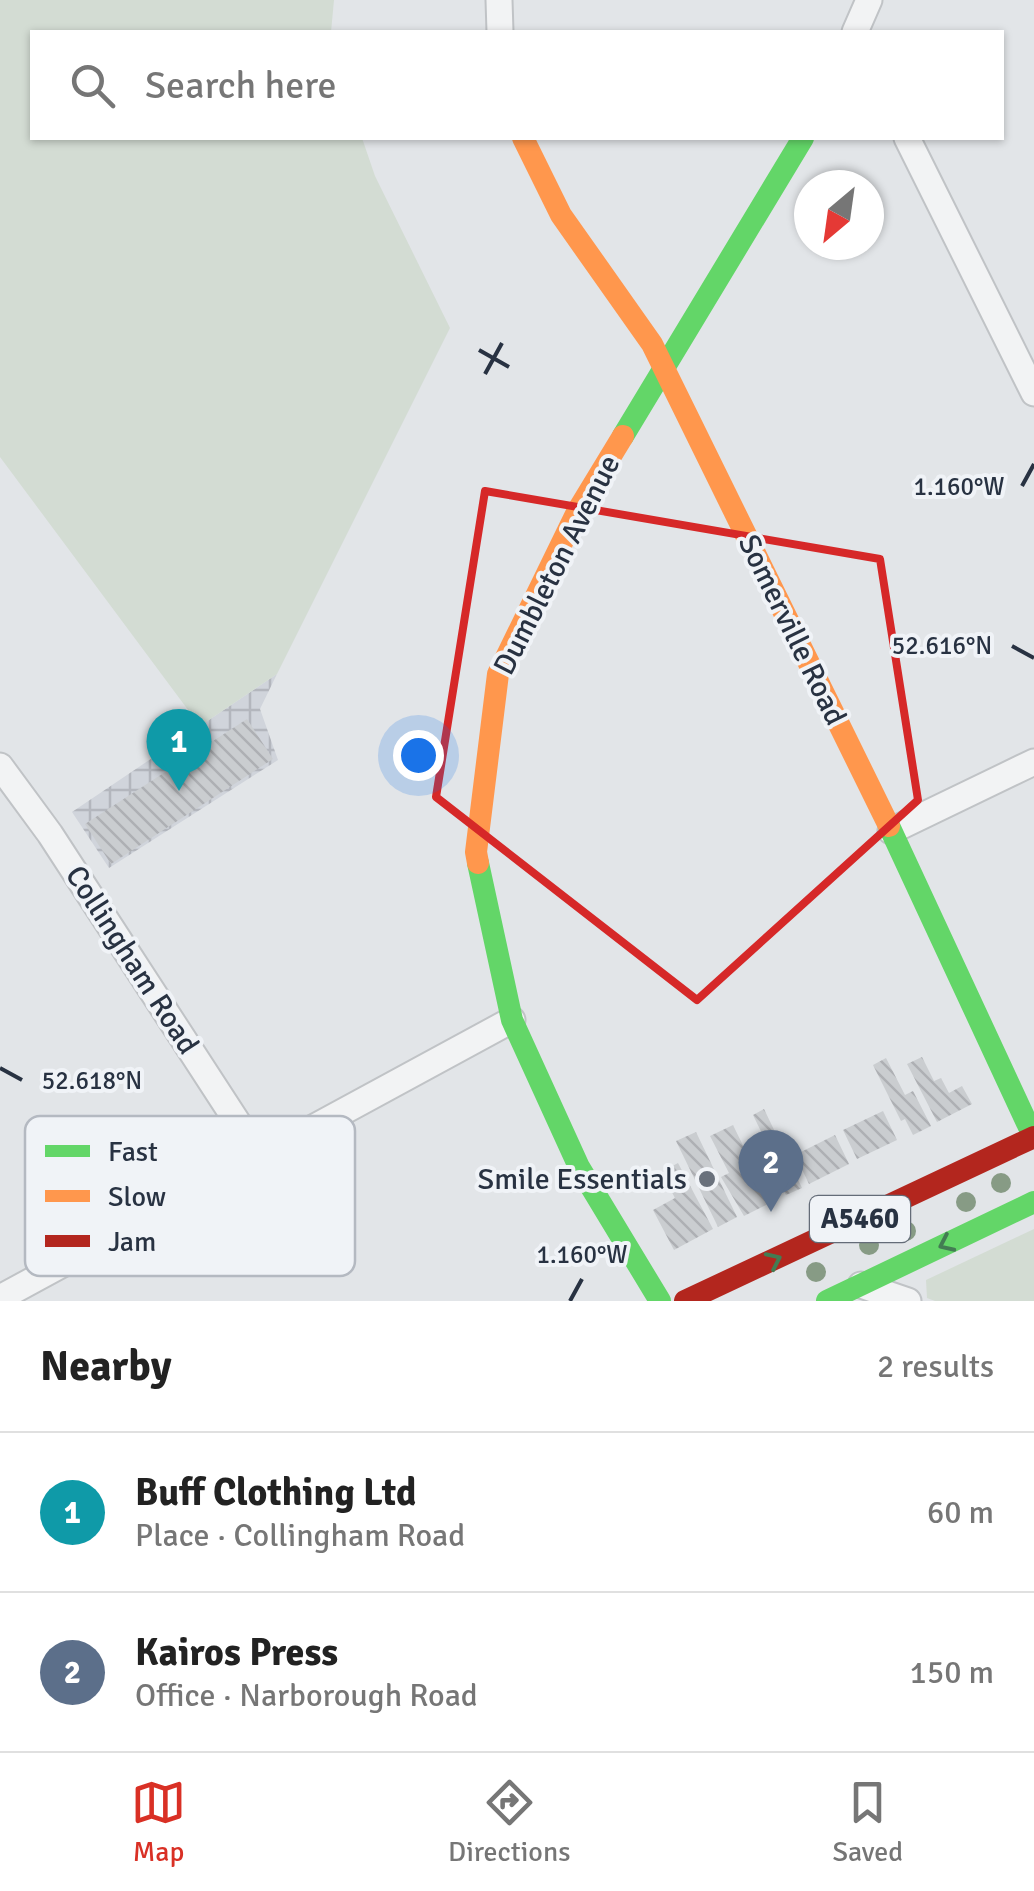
<!DOCTYPE html>
<html lang="en">
<head>
<meta charset="utf-8">
<style>
  :root { --surface:#fff; --page:#f2f2f2; --text:#222; --muted:#767676; --line:#e0e0e0; --accent:#d93025 }
  body { margin:0; font-family:Signika,sans-serif; background:var(--page); color:var(--text) }
  .compass { position:absolute; left:794px; top:170px; width:90px; height:90px; border-radius:50%; background:var(--surface); box-shadow:0 2px 8px #0004; rotate:209deg }
  .you { position:absolute; left:418px; top:755px; width:35px; height:35px; margin:-25px; border:8px solid #fff; border-radius:50%; background:#1a73e8; box-shadow:0 0 0 15px #1a73e833 }
  .badge { display:grid; place-items:center; width:65px; height:65px; border-radius:50%; background:var(--accent); color:#fff; font-size:32px; font-weight:700 }
  .pin { position:absolute; translate:-50% -82px; filter:drop-shadow(0 2px 5px #0008) }
  .pin::after { content:''; position:absolute; top:52px; width:35px; height:30px; background:inherit; clip-path:polygon(0 0,100% 0,50% 100%) }
  .list { margin:0; padding:0; list-style:none }
  h2 { display:flex; justify-content:space-between; align-items:center; height:130px; margin:0; padding:0 40px; font-size:42px }
  h2 small { font-size:32px; font-weight:400; color:var(--muted) }
  .list li { display:grid; grid-template-columns:65px 1fr auto; gap:30px; align-items:center; box-sizing:border-box; height:160px; padding:0 40px; border-top:2px solid var(--line) }
  .list b { display:block; font-size:38px; white-space:nowrap }
  .list p { margin:0; font-size:32px; white-space:nowrap; color:var(--muted) }
  .list em { font-size:32px; font-style:normal; color:var(--muted) }
  .icon { flex:none; width:55px; height:55px; fill:none; stroke:currentColor; stroke-width:2; stroke-linecap:round; stroke-linejoin:round }
  .map { position:relative; flex:none; width:1034px; height:1301px; overflow:hidden }
  .search { position:absolute; background:var(--surface); box-shadow:0 2px 8px #0004; left:30px; right:30px; top:30px; height:110px; display:flex; align-items:center; gap:25px; box-sizing:border-box; padding:0 35px; border-radius:0px; color:var(--muted); font-size:38px }
  .sheet { height:450px; background:var(--surface) }
  nav { display:flex; justify-content:space-around; align-items:center; box-sizing:border-box; height:140px; border-top:2px solid var(--line); background:var(--surface); font-size:28px; color:var(--muted) }
  nav a { display:grid; justify-items:center; gap:5px }
  nav .on { color:var(--accent) }
  .map>svg:first-child { display:block }
</style>
</head>
<body>
<div class="map">
<svg width="1034" height="1301" viewBox="0 0 1034 1301">
  <defs>
    <pattern id="industrial-grid" width="8" height="8" patternUnits="userSpaceOnUse" patternTransform="scale(2.5)"><rect width="8" height="8" fill="#d0d4db"/><path d="M0 4h8M4 0v8" fill="none" stroke="#b3b6bd"/></pattern>
    <pattern id="building-back-hatch" width="6" height="6" patternUnits="userSpaceOnUse" patternTransform="scale(2.5)"><rect width="6" height="6" fill="#cacdd0"/><path d="M-1 5l2 2M0 0l6 6M5-1l2 2" fill="none" stroke="#aeb0b4"/></pattern>
  </defs>
  <rect width="100%" height="100%" fill="#e2e5e8"/>
  <path fill="url(#industrial-grid)" d="M277,674L260,709L278,760L109,868L72,812Z"/>
  <path fill="#d3dcd3" d="M0,0H334L331,32H32V138H362L375,176L450,328L277,674L200,726L0,457Z
    M1034,1229V1301H935L927,1298L926,1280Z"/>
  <path fill="url(#building-back-hatch)" d="M247,719L273,759L111,864L85,824Z
    M922,1057L934,1081L941,1078L949,1093L962,1086L972,1104L937,1122L907,1064Z
    M886,1058L905,1095L913,1091L931,1126L913,1135L905,1119L901,1121L873,1065Z
    M764,1109L802,1188L786,1195L763,1156L771,1152L753,1115Z
    M883,1111L897,1140L857,1159L843,1130Z
    M733,1125L751,1162L759,1158L776,1200L744,1216L721,1177L729,1173L710,1136Z
    M696,1132L737,1217L718,1227L676,1141Z
    M835,1135L849,1164L809,1184L795,1155Z
    M678,1163L713,1229L674,1250L653,1210L675,1198L661,1172Z"/>
  <g fill="none" stroke-linecap="round" stroke-linejoin="round">
    <g stroke="#c0c3c6" stroke-width="29">
      <path id="street" d="M499,0L500,32
        M855,32L869,0
        M907,138L1034,393
        M0,766L50,834L260,1157
        M891,831L1034,762
        M861,1285L908,1301
        M0,1298L512,1020"/>
    </g>
    <use href="#street" stroke="#f2f3f4" stroke-width="25"/>
    <path stroke="#63d668" stroke-width="22" d="M623,436L803,138
      M889,826L1034,1138
      M478,863L512,1020L579,1167L660,1301
      M827,1301L1034,1202"/>
    <path stroke="#ff974d" stroke-width="22" d="M523,138L561,215L652,344L889,826
      M478,863L476,852L498,674L578,510L623,436"/>
    <path stroke="#b3261e" stroke-width="22" d="M685,1301L1034,1137"/>
  </g>
  <g fill="#879b85">
    <circle cx="1001" cy="1183" r="10"/>
    <circle cx="966" cy="1202" r="10"/>
    <circle cx="906" cy="1231" r="10"/>
    <circle cx="869" cy="1245" r="10"/>
    <circle cx="816" cy="1272" r="10"/>
  </g>
  <defs><path id="oneway-chevron" d="M-2-3.5L2.5 0L-2 3.5" fill="none" stroke-width="1.6" stroke-linecap="round" stroke-linejoin="round" transform="scale(2.5)"/></defs>
  <g stroke="#437c53">
    <use href="#oneway-chevron" transform="translate(946 1244) rotate(155)"/>
    <use href="#oneway-chevron" transform="translate(774 1260) rotate(-25)"/>
  </g>
  <path fill="none" stroke="#d62828" stroke-width="8" stroke-linejoin="round" d="M485,491L880,559L918,800L697,1000L436,797Z"/>
  <path fill="none" stroke="#283242" stroke-width="4" d="M479,350L509,367M485,374L502,343M1022,486L1034,464M1012,646L1034,658M0,1068L22,1080M570,1301L582,1279"/>
  <circle fill="#69717c" stroke="#f0f3f7" stroke-width="4" cx="707" cy="1179" r="10"/>
  <g text-anchor="middle" dominant-baseline="central" stroke-width="8" stroke-linejoin="round" paint-order="stroke">
    <rect fill="#f0f3f7" stroke="#646c78" stroke-width="2.5" x="810" y="1196" width="100" height="46" rx="8"/>
    <g font-size="28" font-weight="bold" fill="#283242">
      <text x="860" y="1219">A5460</text>
    </g>
    <g font-size="30" fill="#283242" stroke="#f0f3f7">
      <text transform="translate(557 565) rotate(-63)">Dumbleton Avenue</text>
      <text transform="translate(792 630) rotate(64)">Somerville Road</text>
      <text transform="translate(132 960) rotate(57)">Collingham Road</text>
    </g>
    <g font-size="30" fill="#283242" stroke="#f0f3f7" text-anchor="end">
      <text x="687" y="1179">Smile Essentials</text>
    </g>
  </g>
  <rect x="25" y="1116" width="330" height="160" rx="15" fill="#f0f3f7" stroke="#b4b9c1" stroke-width="2.5"/>
  <rect x="45" y="1145" width="45" height="12" fill="#63d668"/>
  <rect x="45" y="1190" width="45" height="12" fill="#ff974d"/>
  <rect x="45" y="1235" width="45" height="12" fill="#b3261e"/>
  <g font-size="28" fill="#283242">
    <text x="108" y="1161">Fast</text>
    <text x="108" y="1206">Slow</text>
    <text x="108" y="1251">Jam</text>
  </g>
  <g font-size="25" text-anchor="middle" fill="#283242" stroke="#f0f3f7" stroke-width="8" stroke-linejoin="round" paint-order="stroke">
    <text x="959" y="495">1.160°W</text>
    <text x="942" y="654">52.616°N</text>
    <text x="92" y="1089">52.618°N</text>
    <text x="582" y="1263">1.160°W</text>
  </g>
</svg>
<svg class="compass" viewBox="-18 -18 36 36"><path d="M0-13l5 13h-10z" fill="#e53935"/><path d="M0 13l5-13h-10z" fill="#767676"/></svg>
<div class="you"></div>
<div class="pin badge" style="left:179px;top:791px;background:#0f9aa8">1</div>
<div class="pin badge" style="left:771px;top:1212px;background:#5c6f8a">2</div>
<div class="search"><svg class="icon" aria-label="search" viewBox="0 0 24 24"><circle cx="10" cy="10" r="6"/><path d="M15 15l6 6"/></svg>Search here</div>
</div>
<section class="sheet">
<h2>Nearby<small>2 results</small></h2>
<ul class="list">
<li><span class="badge" style="background:#0f9aa8">1</span><div><b>Buff Clothing Ltd</b><p>Place · Collingham Road</p></div><em>60 m</em></li>
<li><span class="badge" style="background:#5c6f8a">2</span><div><b>Kairos Press</b><p>Office · Narborough Road</p></div><em>150 m</em></li>
</ul>
</section>
<nav>
<a class="on"><svg class="icon" aria-label="map" viewBox="0 0 24 24"><path d="M3 6l6-2 6 2 6-2v14l-6 2-6-2-6 2zM9 4v14M15 6v14"/></svg>Map</a>
<a><svg class="icon" aria-label="directions" viewBox="0 0 24 24"><path d="M12 3l9 9-9 9-9-9zM9 14v-3h6M13 9l2 2-2 2"/></svg>Directions</a>
<a><svg class="icon" aria-label="saved" viewBox="0 0 24 24"><path d="M7 4h10v16l-5-4-5 4z"/></svg>Saved</a>
</nav>
</body>
</html>
